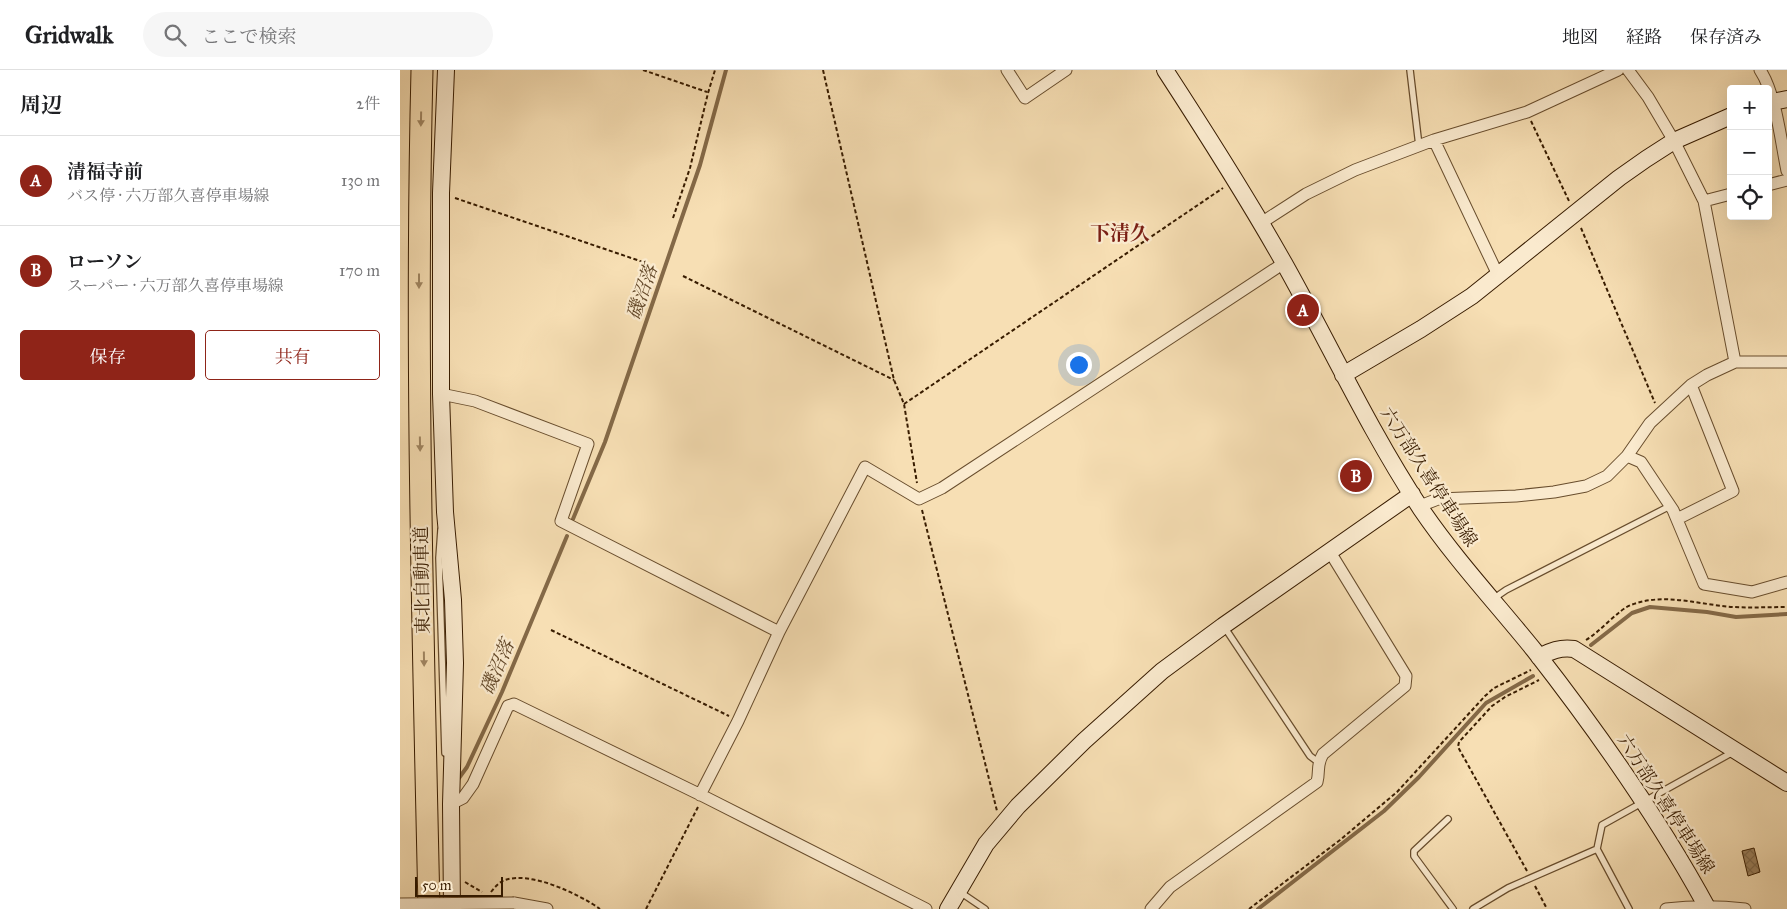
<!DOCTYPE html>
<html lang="ja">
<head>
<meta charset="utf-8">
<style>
  :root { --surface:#fff; --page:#f6f6f6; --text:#202124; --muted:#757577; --line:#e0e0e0; --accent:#8f2418 }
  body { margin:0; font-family:"IM FELL Great Primer","Noto Serif JP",serif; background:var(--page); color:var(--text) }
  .controls { position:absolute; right:15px; top:15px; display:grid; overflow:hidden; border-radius:5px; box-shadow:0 5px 20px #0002 }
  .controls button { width:45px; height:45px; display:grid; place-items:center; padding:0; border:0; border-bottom:1px solid var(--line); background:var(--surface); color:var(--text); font:25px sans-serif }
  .scale { position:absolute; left:15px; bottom:12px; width:88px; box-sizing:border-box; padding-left:5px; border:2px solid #381c00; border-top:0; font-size:14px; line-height:18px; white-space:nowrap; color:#381c00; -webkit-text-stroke:4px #faeace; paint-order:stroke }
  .you { position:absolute; left:678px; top:294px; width:18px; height:18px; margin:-12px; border:4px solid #fff; border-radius:50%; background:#1a73e8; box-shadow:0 0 0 8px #1a73e833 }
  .badge { display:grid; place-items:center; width:32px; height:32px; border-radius:50%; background:var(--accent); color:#fff; font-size:16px; font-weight:700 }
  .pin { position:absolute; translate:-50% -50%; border:2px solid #fff; box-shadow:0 1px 5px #0006 }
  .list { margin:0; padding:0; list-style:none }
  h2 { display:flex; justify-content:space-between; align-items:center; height:65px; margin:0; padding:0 20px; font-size:21px }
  h2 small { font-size:16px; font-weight:400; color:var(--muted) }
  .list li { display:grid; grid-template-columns:32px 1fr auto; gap:15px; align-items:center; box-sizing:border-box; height:90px; padding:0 20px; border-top:1px solid var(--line) }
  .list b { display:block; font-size:19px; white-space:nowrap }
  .list p { margin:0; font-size:16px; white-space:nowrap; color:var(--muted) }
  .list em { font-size:16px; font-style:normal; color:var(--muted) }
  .actions { display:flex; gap:10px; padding:15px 20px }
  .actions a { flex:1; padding:11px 0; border:1px solid var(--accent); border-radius:5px; text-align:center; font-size:18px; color:var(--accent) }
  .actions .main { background:var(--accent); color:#fff }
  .icon { flex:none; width:28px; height:28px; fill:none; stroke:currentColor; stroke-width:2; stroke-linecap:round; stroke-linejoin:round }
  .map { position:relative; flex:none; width:1387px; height:839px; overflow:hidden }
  header { display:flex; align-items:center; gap:30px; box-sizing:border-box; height:70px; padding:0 25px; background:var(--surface); border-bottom:1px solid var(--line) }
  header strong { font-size:24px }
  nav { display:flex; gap:28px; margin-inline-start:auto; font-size:18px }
  .search { width:350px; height:45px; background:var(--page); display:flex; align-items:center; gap:12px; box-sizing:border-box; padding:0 18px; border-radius:28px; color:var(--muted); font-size:19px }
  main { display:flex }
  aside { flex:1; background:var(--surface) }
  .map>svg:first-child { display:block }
</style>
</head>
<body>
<header>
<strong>Gridwalk</strong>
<div class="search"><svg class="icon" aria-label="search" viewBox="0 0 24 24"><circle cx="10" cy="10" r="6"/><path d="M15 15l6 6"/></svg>ここで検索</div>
<nav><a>地図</a><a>経路</a><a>保存済み</a></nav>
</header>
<main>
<aside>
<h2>周辺<small>2件</small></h2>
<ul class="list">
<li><span class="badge">A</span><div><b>清福寺前</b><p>バス停 · 六万部久喜停車場線</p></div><em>130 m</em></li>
<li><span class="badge">B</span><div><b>ローソン</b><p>スーパー · 六万部久喜停車場線</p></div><em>170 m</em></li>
</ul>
<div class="actions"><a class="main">保存</a><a>共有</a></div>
</aside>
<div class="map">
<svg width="1387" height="839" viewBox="0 0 1387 839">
  <defs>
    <pattern id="building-cross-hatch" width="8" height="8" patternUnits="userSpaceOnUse" patternTransform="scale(1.25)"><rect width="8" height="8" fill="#9b815e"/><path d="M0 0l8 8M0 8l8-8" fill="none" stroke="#7f694b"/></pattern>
  </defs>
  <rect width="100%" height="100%" fill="#f7dfb4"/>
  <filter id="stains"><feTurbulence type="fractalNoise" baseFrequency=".004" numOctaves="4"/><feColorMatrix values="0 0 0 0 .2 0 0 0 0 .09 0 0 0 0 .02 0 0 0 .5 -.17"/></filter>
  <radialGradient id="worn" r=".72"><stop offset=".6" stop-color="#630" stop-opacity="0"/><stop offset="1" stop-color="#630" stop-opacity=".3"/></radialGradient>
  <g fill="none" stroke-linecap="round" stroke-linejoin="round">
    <path stroke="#846947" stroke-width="4" d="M173,449L205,372L280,153L300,95L326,0
      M1191,575L1232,543L1250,537L1307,542L1336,547L1387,544
      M59,708L67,697L102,622L167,466
      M858,839L984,741L1019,707L1086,633L1133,606"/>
  </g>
  <path fill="url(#building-cross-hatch)" stroke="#381c00" d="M1354,778L1360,802L1348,806L1342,781Z"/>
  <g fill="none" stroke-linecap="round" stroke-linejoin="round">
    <g stroke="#684d2d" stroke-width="8">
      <path id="lane" d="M1010,0L1019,76
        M41,460L39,488L45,683
        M1093,529L1106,520L1270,436
        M825,558L910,686L918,692
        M1048,749L1014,781V786L1053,839
        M1197,779L1229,839
        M560,822L585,839
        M1073,839L1108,818L1197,779L1202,755L1333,682"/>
    </g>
    <g stroke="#684d2d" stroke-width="13">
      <path id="street" d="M607,0L625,28L666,0
        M1228,0L1248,27L1274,71L1304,131L1335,292
        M1360,0C1376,24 1381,72 1387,101
        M1034,70L1098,205
        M1368,115L1387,110
        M1304,131L1331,124
        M861,153L906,124L955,100L1034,70L1127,42L1218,0
        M41,324L75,331L188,374L161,451L379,562
        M1227,386L1241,392L1273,440L1304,514L1352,522L1387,512
        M1020,436L1038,429L1116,426L1154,422L1186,416L1207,406L1227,386L1250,353L1291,315L1307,305L1335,292H1387
        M1277,449L1333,421L1291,315
        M300,725L338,651L379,562L465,397L519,429L542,418L884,193
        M51,734L63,728L73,714L108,636L114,634L303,726L526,839
        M114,833L147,839
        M751,839L770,817L917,712C920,701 916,695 923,684L1005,616L1006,606L930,482
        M1266,839C1293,836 1319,836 1345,839"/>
    </g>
    <g stroke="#381c00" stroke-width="18">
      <path id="secondary" d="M46,0L41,123V324L45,442L53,530L55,593L51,734L52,839
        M765,0C806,63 847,127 884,193C930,275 969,360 1021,439C1055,489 1096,533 1134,580C1198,662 1258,747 1308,839
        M1368,33L1387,29
        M943,305L1021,259L1072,226L1219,108L1246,89L1274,71L1331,46
        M1139,587C1151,581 1160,577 1174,579L1387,713
        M548,839L586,774L618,736L684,671L762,601L823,556L1012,424"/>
    </g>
    <g stroke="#381c00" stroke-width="23">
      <path id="highway" d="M22,0C15,280 23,559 29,839"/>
    </g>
    <path stroke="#381c00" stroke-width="2" stroke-dasharray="4 2.5" stroke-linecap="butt" d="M243,0L307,22
      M423,0L494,310L504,334L517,413
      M1131,51L1169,131
      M55,128L243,192
      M273,148L290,98L308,23L315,0
      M1181,158L1255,333
      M283,206L494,310
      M504,334L823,118
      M522,440L597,741
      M151,560L329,646
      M1186,570C1200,562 1219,539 1231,535C1264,522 1300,535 1333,537C1351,538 1369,537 1387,537
      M1127,801L1058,677L1059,672L1092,636L1105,627L1139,610
      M65,812L82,822
      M1135,816L1147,839
      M91,822C95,817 99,812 105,810C131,801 179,824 200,839
      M246,839L299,735
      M849,839L940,770L997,722L1085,626L1094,618L1131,600"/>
    <use href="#lane" stroke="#faeace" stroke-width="5.5"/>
    <use href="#street" stroke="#faeace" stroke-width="11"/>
    <use href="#secondary" stroke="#faeace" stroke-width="16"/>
    <use href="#highway" stroke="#f7dfb4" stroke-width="21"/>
    <g stroke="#684d2d" stroke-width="13" stroke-linecap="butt">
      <path id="street-bridge" d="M0,834L114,833"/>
    </g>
    <use href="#street-bridge" stroke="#faeace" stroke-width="11"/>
  </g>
  <defs><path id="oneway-solid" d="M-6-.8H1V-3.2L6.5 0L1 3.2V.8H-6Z" transform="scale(1.25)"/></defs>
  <g fill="#a18763">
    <use href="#oneway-solid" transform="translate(21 49) rotate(91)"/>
    <use href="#oneway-solid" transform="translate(19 211) rotate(90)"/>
    <use href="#oneway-solid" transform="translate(20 374) rotate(89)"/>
    <use href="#oneway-solid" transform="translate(24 589) rotate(89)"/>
  </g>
  <g text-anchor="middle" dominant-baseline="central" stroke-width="4.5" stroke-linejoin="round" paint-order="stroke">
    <g font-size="18" fill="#381c00" stroke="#faeace">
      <text transform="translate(1029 407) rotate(57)">六万部久喜停車場線</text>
      <text transform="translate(22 510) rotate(-91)">東北自動車道</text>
      <text transform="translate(1266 734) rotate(57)">六万部久喜停車場線</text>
    </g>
    <g font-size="19" font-style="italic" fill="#64492a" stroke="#faeace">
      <text transform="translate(242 222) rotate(-71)">磯沼落</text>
      <text transform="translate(97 597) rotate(-67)">磯沼落</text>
    </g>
    <g font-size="20" font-weight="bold" fill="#7a1f14" stroke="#faeace">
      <text x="720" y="163">下清久</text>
    </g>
  </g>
  <rect width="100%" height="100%" filter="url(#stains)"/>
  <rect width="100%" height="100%" fill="url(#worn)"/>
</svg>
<div class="controls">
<button>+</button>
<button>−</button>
<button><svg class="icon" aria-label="locate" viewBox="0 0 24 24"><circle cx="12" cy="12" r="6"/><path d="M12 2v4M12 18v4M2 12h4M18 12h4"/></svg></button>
</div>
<div class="scale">50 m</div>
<div class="you"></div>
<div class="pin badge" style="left:903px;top:240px">A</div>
<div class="pin badge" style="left:956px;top:406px">B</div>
</div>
</main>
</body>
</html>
